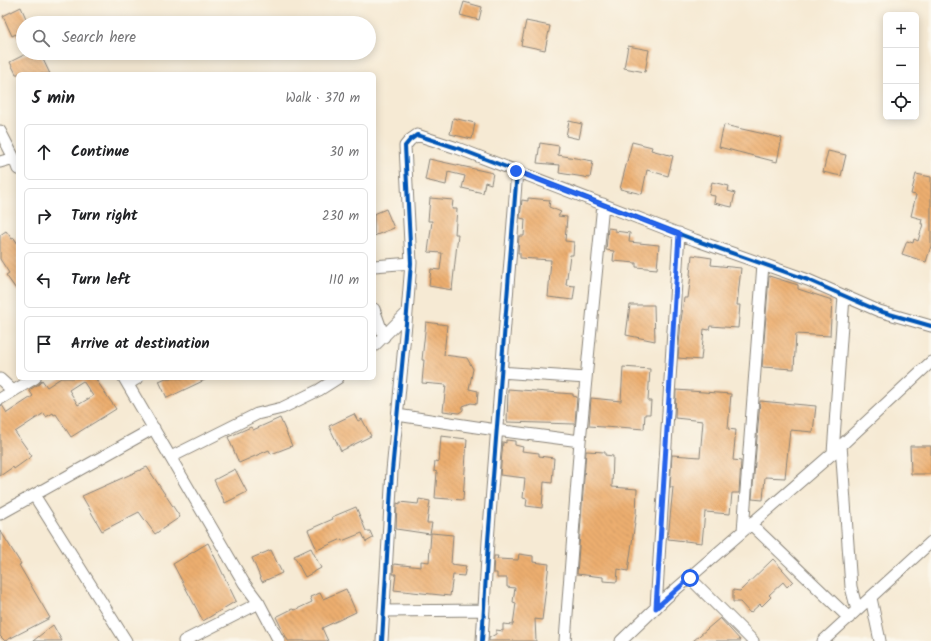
<!DOCTYPE html>
<html lang="en">
<head>
<meta charset="utf-8">
<style>
	:root { --surface:#fff; --page:#f2f2f2; --text:#202124; --muted:#757577; --line:#e0e0e0 }
	body { margin:0; font-family:Kalam,sans-serif; background:var(--page); color:var(--text) }
	.controls { position:absolute; right:12px; top:12px; display:grid; overflow:hidden; border-radius:6px; box-shadow:0 2px 10px #0003 }
	.controls button { width:36px; height:36px; display:grid; place-items:center; padding:0; border:0; border-bottom:1px solid var(--line); background:var(--surface); color:var(--text); font:20px sans-serif }
	.stop { position:absolute; width:12px; height:12px; margin:-9px; border:3px solid #2563eb; border-radius:50%; background:#fff }
	.stop.end { background:#2563eb; border-color:#fff; box-shadow:0 1px 4px #0008 }
	.list { margin:0; padding:0; list-style:none }
	h2 { display:flex; justify-content:space-between; align-items:center; height:52px; margin:0; padding:0 16px; font-size:17px }
	h2 small { font-size:13px; font-weight:400; color:var(--muted) }
	.list li { display:grid; grid-template-columns:26px 1fr auto; gap:12px; align-items:center; box-sizing:border-box; height:56px; margin:0 8px 8px; padding:0 8px; border:1px solid var(--line); border-radius:6px }
	.list b { display:block; font-size:15px; white-space:nowrap }
	.list em { font-size:13px; font-style:normal; color:var(--muted) }
	.icon { flex:none; width:22px; height:22px; fill:none; stroke:currentColor; stroke-width:2; stroke-linecap:round; stroke-linejoin:round }
	.map { position:relative; flex:none; width:931px; height:641px; overflow:hidden }
	.search { position:absolute; background:var(--surface); box-shadow:0 2px 10px #0003; left:16px; top:16px; width:360px; height:44px; display:flex; align-items:center; gap:10px; box-sizing:border-box; padding:0 14px; border-radius:22px; color:var(--muted); font-size:15px }
	.panel { position:absolute; background:var(--surface); box-shadow:0 2px 10px #0003; left:16px; top:72px; width:360px; height:308px; border-radius:6px }
	.map>svg:first-child { display:block }
	.building { fill:url(#building-back-hatch); fill-rule:evenodd }
	.lines { fill:none; stroke-linecap:round; stroke-linejoin:round }
	.minor-casing { stroke:#898378; stroke-width:13 }
	.minor { stroke:#fff; stroke-width:11 }
	.cycleway-casing { stroke:#fbf7ec; stroke-width:6 }
	.cycleway { stroke:#0057b8; stroke-width:4 }
	.route { stroke:#2563eb; stroke-width:5 }
</style>
</head>
<body>
<div class="map">
<svg width="931" height="641" viewBox="0 0 931 641">
	<defs>
		<pattern id="building-back-hatch" width="6" height="6" patternUnits="userSpaceOnUse"><rect width="6" height="6" fill="#ecae70"/><path d="M-1 5l2 2M0 0l6 6M5-1l2 2" fill="none" stroke="#ca9560"/></pattern>
	</defs>
	<rect width="100%" height="100%" fill="#fbf7ec"/>
	<filter id="ink" filterUnits="userSpaceOnUse"><feTurbulence type="fractalNoise" baseFrequency=".025" numOctaves="2"/><feDisplacementMap in="SourceGraphic" scale="8" xChannelSelector="R" yChannelSelector="G"/><feConvolveMatrix kernelMatrix="1 2 1 2 8 2 1 2 1" color-interpolation-filters="sRGB"/></filter>
	<filter id="wash" filterUnits="userSpaceOnUse"><feTurbulence type="fractalNoise" baseFrequency=".012" numOctaves="4" result="noise"/><feDisplacementMap in="SourceGraphic" scale="16" xChannelSelector="R" yChannelSelector="G"/><feGaussianBlur stdDeviation="0.9" result="paint"/><feColorMatrix in="noise" values="0 0 0 0 0 0 0 0 0 0 0 0 0 0 0 0 0 1.4 0 .05"/><feComposite in="paint" operator="in"/></filter>
	<g filter="url(#wash)">
		<rect width="100%" height="100%" fill="#f6ead4"/>
		<g id="blocks">
			<path class="building" d="M464,2l18,5 -3,13 -19,-5z
				M21,7l7,16h-5v24l-7,-13 -4,2 -9,-20z
				M526,21l24,5 -5,24 -24,-5z
				M628,46l21,4 -4,22 -21,-4z
				M28,53h12l10,21h-34l-6,-12z
				M453,118l22,5 -3,16 -22,-5z
				M569,121l13,3 -3,15 -13,-3z
				M724,125l58,13 -5,24 -58,-15z
				M632,142l20,5 -1,3 22,6 -5,20 -21,-6 -5,24 -22,-5z
				M540,143l19,3 -1,9 35,6 -3,17 -31,-5 1,-8 -23,-2z
				M828,151l18,4 -5,21 -18,-4z
				M429,159l64,14 -2,11 -6,-2 -2,11 -21,-5 3,-12 -17,-4 -2,13 -21,-5z
				M916,174l15,3v69l-5,16 -24,-8 5,-13 6,2 1,-4 4,2 5,-17h-2l1,-5 -11,-3 5,-21 -5,-1z
				M712,182l17,4 -1,5 7,2 -3,14 -18,-4 1,-7 -6,-1z
				M430,198l23,2 -1,9h5l-2,25h3l-6,56 -23,-4 2,-17 9,1 2,-17 -14,-1 4,-31h-4z
				M528,198l22,2 -1,7 12,5 -3,4 9,1 -2,24 9,1 -1,13h-3l-4,30 9,1 -2,14 -25,-3 3,-37 -31,-2v-5h-2l1,-17h5l1,-17 -5,-1 2,-18 6,1z
				M386,209l8,19 -20,8v-22z
				M608,228l7,1v2l15,2 -1,9 30,3 -2,24 -21,-2v-4l-23,-2 1,-10 -8,-1z
				M6,231l6,8 2,-1 4,6v48l-12,-17 3,-2 -9,-14v-24z
				M692,255l20,3 -1,7 30,3 -4,37h3l-2,23 -28,-2 -1,4 -5,-1 -3,31 -23,-2 3,-37 3,-23h4l3,-23h-1z
				M769,276l29,9v4l34,11 -2,36 -34,-2 -2,35 -32,-2z
				M630,305h24l1,36 -29,-6z
				M426,322l21,3 -3,30 23,3 6,11 -4,20 9,2 -1,13 -6,-1 -8,3v4l-4,3 -16,-2 3,-26 -24,-2 2,-23h-2z
				M623,367l27,2 -2,32h3l-1,13h-5l-1,15 -26,-2v1l-29,-2 2,-28 30,3z
				M61,378h34l21,31 -45,28 -15,-23 -2,1 -1,-2 -7,4 -2,-4 -29,19 17,24 -18,13 -1,-2 -13,9v-70l2,-1 5,8 26,-17 -4,-6 10,-6 3,-4 5,7zM83,381l10,15 -15,9 -9,-15z
				M166,378h43l-42,20 -8,-17z
				M508,389l65,5v2l4,1 -2,27 -68,-2z
				M676,390l55,4 -3,35 8,1 -3,30 8,1 -2,32h-7l-2,21 -25,-2 -3,31 -34,-4 5,-52h-3l2,-32 28,2 3,-36 -28,-3z
				M760,401l56,5 -3,26 -23,-2 -5,48 -20,-1 -2,23 -11,-1z
				M354,414l4,7 4,-2 9,17 -30,15 -12,-25z
				M280,418l12,28 -21,8 -2,-4 -30,13 -11,-26 23,-10 2,3z
				M441,436l26,3 -4,61 -28,-2 2,-26 -3,-1 1,-10 4,1z
				M506,440l9,1v4l8,2 -1,4 17,2v3l15,2 -2,25 -8,-1 -2,26 -16,-2 1,-7 -4,-1 2,-20 -25,-3 3,-33 3,1z
				M910,446h21v28h-20z
				M586,451l19,1v3l8,1 -1,31 25,2 -1,26 -8,56 -10,-2 -1,13 -14,-1v-4l-26,-3z
				M147,467l33,50 -25,17 -16,-22 -37,19 -20,-35z
				M235,469l12,23 -22,11 -11,-23z
				M419,499l11,2 -3,22h5l-2,11 -34,-5 1,-26 3,1v-2l18,2z
				M356,507l10,24h4l3,7 -7,4 -4,-9 -20,8v-2l-25,11 -9,-20 25,-11 -1,-2z
				M0,530l21,34 -2,1 31,53 -45,23 -5,-5z
				M431,533l22,2 -2,29 15,2 -2,10 -11,-1 -3,21 -56,-6 2,-16h-3l1,-10 27,3v-6l8,1z
				M208,543l28,58 -33,20 -30,-57z
				M311,548l10,20 -16,9 -11,-21z
				M271,550l11,23 -20,9 -10,-24z
				M519,554l14,2v6l16,2 -7,56 -7,-1 1,22h-47v-3l7,-4v-4l7,1v-7l10,1 3,-22 -3,-1 2,-14 -8,-1v-9h-10v-5h-4l1,-17h4l-1,3 21,1z
				M773,559l20,22 -6,6 -4,-5 -14,13 2,2 -9,9 -2,-2 -10,9 -10,-11h-7v-12l7,1z
				M346,589l10,23 -34,16 6,13h-40l-12,-24 16,-8 3,1 17,-8 -2,-5 10,-4 3,6z
				M720,618l21,23h-48z
				M53,625l9,16h-29z"/>
		</g>
	</g>
	<g filter="url(#ink)">
		<use href="#blocks" fill-opacity="0" stroke="#898378" stroke-width="1"/>
		<g class="lines">
			<g class="minor-casing">
				<path id="minor" d="M0,131l14,27
					M0,162l14,-4 4,11
					M374,266l37,-3
					M374,309l10,28
					M374,346l33,-33
					M501,372l85,6
					M124,378l120,205 15,20 20,38
					M0,379l13,12
					M128,384l10,-6
					M0,399l35,-21
					M397,415l99,15 84,11
					M841,445l10,142 6,23
					M833,453l11,-157
					M171,457l86,-43 25,-6 37,-18 19,-12
					M34,495l92,146
					M0,514l154,-86
					M751,524l98,94
					M743,531l20,-267
					M690,578l63,63
					M871,598l9,43
					M656,608l23,-375
					M384,611l100,-1
					M184,641l75,-38
					M382,641l10,-170 15,-158 4,-50 -6,-117 5,-6 7,-5 40,13 238,92 113,40 71,31 52,15
					M482,641l6,-100 29,-370
					M565,641l15,-200 23,-237
					M621,641l46,-44 166,-144 98,-91
					M823,641l108,-99"/>
			</g>
			<use href="#minor" class="minor"/>
			<g class="cycleway-casing">
				<path id="cycleway" d="M382,641l10,-170 15,-158 4,-50 -6,-117 5,-6 7,-5 40,13 238,92 113,40 71,31 52,15
					M482,641l6,-100 29,-370"/>
			</g>
			<use href="#cycleway" class="cycleway"/>
		</g>
	</g>
	<g class="lines" filter="url(#ink)">
		<path class="route" d="M516,171l163,63 -23,374 34,-30"/>
	</g>
</svg>
<div class="controls">
<button>+</button>
<button>−</button>
<button><svg class="icon" aria-label="locate" viewBox="0 0 24 24"><circle cx="12" cy="12" r="6"/><path d="M12 2v4M12 18v4M2 12h4M18 12h4"/></svg></button>
</div>
<div class="stop" style="left:690px;top:578px"></div>
<div class="stop end" style="left:516px;top:171px"></div>
<div class="search"><svg class="icon" aria-label="search" viewBox="0 0 24 24"><circle cx="10" cy="10" r="6"/><path d="M15 15l6 6"/></svg>Search here</div>
<section class="panel">
<h2>5 min<small>Walk · 370 m</small></h2>
<ul class="list">
<li><svg class="icon" aria-label="ahead" viewBox="0 0 24 24"><path d="M12 20V5M6 11l6-6 6 6"/></svg><div><b>Continue</b></div><em>30 m</em></li>
<li><svg class="icon" aria-label="right" viewBox="0 0 24 24"><path d="M7 20v-9h11M14 6l5 5-5 5"/></svg><div><b>Turn right</b></div><em>230 m</em></li>
<li><svg class="icon" aria-label="left" viewBox="0 0 24 24"><path d="M17 20v-9H6M10 6l-5 5 5 5"/></svg><div><b>Turn left</b></div><em>110 m</em></li>
<li><svg class="icon" aria-label="arrive" viewBox="0 0 24 24"><path d="M6 21V4h12l-3 4 3 4H6"/></svg><div><b>Arrive at destination</b></div></li>
</ul>
</section>
</div>
</body>
</html>
